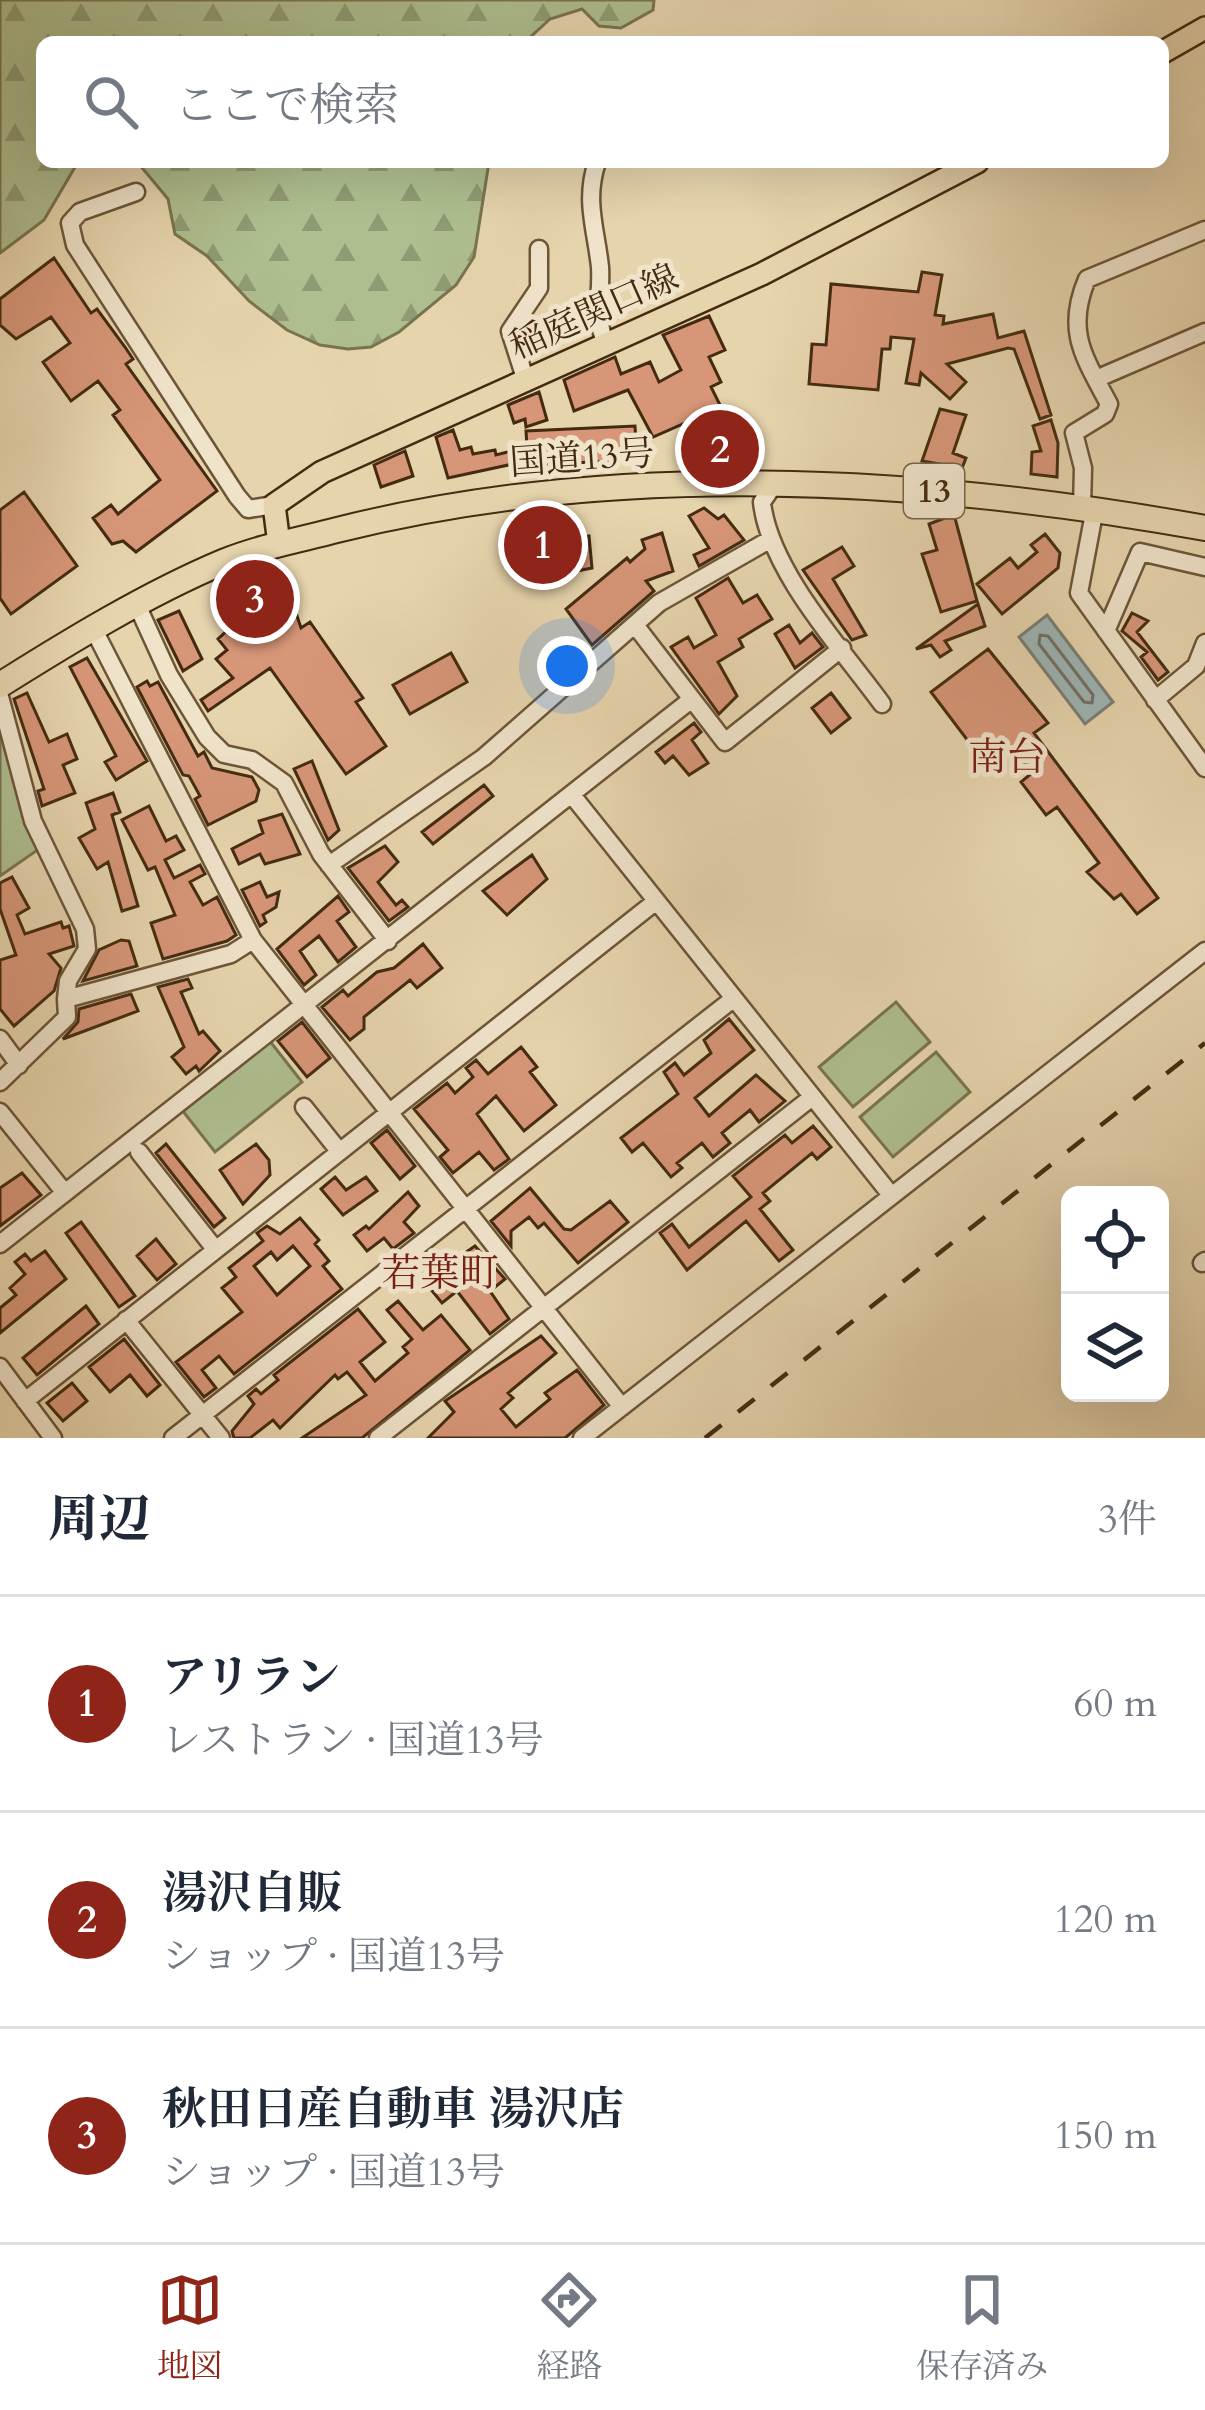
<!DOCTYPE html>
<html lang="ja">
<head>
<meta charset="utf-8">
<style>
	:root { --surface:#fff; --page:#f6f6f7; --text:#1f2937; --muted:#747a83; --line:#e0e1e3; --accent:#8f2418 }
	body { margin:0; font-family:Cardo,"Noto Serif JP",serif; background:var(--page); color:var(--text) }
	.controls { position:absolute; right:36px; bottom:36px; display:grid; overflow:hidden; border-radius:18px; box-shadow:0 12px 48px #0002 }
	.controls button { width:108px; height:108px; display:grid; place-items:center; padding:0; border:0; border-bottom:3px solid var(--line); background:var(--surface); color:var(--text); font:60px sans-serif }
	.you { position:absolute; left:567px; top:666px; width:42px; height:42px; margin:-30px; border:9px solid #fff; border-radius:50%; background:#1a73e8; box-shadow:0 0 0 18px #1a73e833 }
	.badge { display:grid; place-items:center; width:78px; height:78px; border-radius:50%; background:var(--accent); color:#fff; font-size:39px; font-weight:700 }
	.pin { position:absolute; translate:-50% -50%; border:6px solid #fff; box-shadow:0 3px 12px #0006 }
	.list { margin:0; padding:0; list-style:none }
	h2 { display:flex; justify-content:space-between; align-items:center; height:156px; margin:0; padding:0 48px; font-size:51px }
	h2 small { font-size:39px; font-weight:400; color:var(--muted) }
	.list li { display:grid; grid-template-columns:78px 1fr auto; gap:36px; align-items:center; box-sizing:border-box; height:216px; padding:0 48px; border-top:3px solid var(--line) }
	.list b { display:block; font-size:45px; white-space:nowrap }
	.list p { margin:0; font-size:39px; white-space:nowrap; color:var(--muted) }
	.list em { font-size:39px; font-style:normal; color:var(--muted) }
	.icon { flex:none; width:66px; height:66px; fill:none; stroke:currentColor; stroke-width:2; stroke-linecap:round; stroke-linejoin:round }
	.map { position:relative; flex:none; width:1205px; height:1438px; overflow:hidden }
	.search { position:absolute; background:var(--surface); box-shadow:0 12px 48px #0002; left:36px; right:36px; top:36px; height:132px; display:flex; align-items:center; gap:30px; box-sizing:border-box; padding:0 42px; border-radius:18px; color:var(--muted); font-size:45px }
	.sheet { height:804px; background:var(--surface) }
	nav { display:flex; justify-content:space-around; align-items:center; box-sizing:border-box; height:168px; border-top:3px solid var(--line); background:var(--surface); font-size:33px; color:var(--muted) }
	nav a { display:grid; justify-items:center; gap:6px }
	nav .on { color:var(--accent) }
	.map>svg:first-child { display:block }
	.green { fill:#aebe8f; stroke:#797450; stroke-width:3 }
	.forest { fill:url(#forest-firs); stroke:#797450; stroke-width:3 }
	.water { fill:#9cb5b6; stroke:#797e74; stroke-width:3 }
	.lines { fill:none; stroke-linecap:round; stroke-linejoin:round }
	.shore { stroke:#707063; stroke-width:3 }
	.building { fill:#d79678; stroke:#442b10; stroke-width:3; fill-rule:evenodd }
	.minor-casing { stroke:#6c5537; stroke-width:21 }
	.major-casing { stroke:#442b10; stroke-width:26 }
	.highway-casing { stroke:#442b10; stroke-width:28 }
	.minor { stroke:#efe3ca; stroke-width:16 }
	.major { stroke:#e6d4ad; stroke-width:21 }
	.highway { stroke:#e6d4ad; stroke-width:24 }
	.rail { stroke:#442b10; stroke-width:4.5; stroke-dasharray:21 21; stroke-linecap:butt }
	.labels { text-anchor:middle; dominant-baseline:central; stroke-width:10; stroke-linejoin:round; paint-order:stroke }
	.shield { fill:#efe3ca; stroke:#776248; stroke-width:3 }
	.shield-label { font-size:33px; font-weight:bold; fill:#442b10 }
	.street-label { font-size:36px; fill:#442b10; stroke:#efe3ca }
	.neighbourhood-label { font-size:39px; fill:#7a1f14; stroke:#efe3ca }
</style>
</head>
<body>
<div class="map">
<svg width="1205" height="1438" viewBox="0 0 1205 1438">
	<defs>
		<pattern id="forest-firs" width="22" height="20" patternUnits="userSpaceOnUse" patternTransform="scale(3)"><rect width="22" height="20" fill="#aebe8f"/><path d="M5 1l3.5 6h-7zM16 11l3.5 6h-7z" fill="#8f9b73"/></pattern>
	</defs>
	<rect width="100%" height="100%" fill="#e6d4ad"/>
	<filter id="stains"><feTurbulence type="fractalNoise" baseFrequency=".00167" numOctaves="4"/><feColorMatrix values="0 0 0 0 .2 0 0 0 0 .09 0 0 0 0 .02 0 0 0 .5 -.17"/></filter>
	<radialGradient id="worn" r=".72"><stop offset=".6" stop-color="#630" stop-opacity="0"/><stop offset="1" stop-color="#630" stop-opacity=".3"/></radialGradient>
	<path class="green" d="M0,717l39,132 -39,27z
		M896,1002l34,40 -77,65 -34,-40z
		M269,1040l33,42 -87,70 -33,-42z
		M936,1052l34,40 -77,65 -33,-40z"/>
	<path class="forest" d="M0,0h654l-1,10 -32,18 -22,-2 -17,-17 -32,10 -25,23h-483v120h36l-34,58 -44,33z
		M104,162h385l-15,95 -18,28 -57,47 -28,15 -23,2 -28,-4 -33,-15 -38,-29 -42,-45 -32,-22 -7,-35 -29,-35z"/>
	<path class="water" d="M1047,615l66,87 -28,22 -66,-87z"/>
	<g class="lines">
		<path class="shore" d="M1040,635l8,1 45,59 -1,8 -8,-1 -45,-58z"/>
	</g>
	<path class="building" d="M54,258l37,55 6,-4 28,38 8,12 -7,5 91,127 -81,61 -13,-11 -11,3 -19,-26 18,-13 7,9 42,-34 -47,-65 7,-5 -22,-29 -27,20 -28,-39 27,-19 -19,-26 -35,22 -16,-14v-26z
		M922,272l20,3 -7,40 9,1 -1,8 50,-10 5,24 26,-7 27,84 -11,4 -26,-70 -6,-1 -61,16 19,18 -16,17 -29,-26 -2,12 -13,-2 8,-44 -23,-2 -1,12h-8l-4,41 -69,-6 3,-40 14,1 5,-61 87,8z
		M709,316l16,34 -16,7 12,25 -10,5 10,20 -68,30 -25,-47 -54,21 -10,-31 51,-23 6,17 29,-12 9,20 22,-12 -18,-35z
		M539,392l8,28 -21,7 -1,-8 -11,4 -6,-18z
		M940,409l26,6 -13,38 13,5 -4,10 -40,-7z
		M1051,420l7,23 -1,34 -26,-3 1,-22 9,-1 -8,-25z
		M635,426l2,34 -109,5 -1,-4 -79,17 -12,-41 17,-7 7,20 11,-3 2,7 22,-4 1,5 31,-8 -1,-16z
		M405,451l8,25 -32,11 -7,-22z
		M24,492l53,74 -66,48 -11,-16v-88z
		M704,508l14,11 6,-4 20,25 -45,26 -5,-11 15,-7 -20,-32z
		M945,518h10l22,83 -36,11 -19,-58 15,-4 -8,-26z
		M582,528l1,9 6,-1 3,32 -65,13 -4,-27 40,-6 -2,-18z
		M662,533l11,38 -27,10 8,10 -62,54 -26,-36 61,-51 3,4 15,-13 -3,-9z
		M1045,534l15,19 -2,15 -56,46 -25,-30 33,-26 8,10 19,-16 -6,-7z
		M842,547l12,19 -21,13 33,56 -14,5 -49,-70z
		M728,578l15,25 14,-8 15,24 -33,20 4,8 -25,15 19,34 -18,18 -48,-67 17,-10 6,11 22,-13 -20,-37z
		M283,580l4,25 6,-1 8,24 9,-6 53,76 -7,4 30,44 -40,28 -76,-106 -62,43 -7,-11 32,-22 -17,-19 11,-9 -9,-11 36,-33 7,-22z
		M978,604l7,22 -40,15 6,9 -11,7 -9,-12 -15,4z
		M179,611l23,48 -19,12 -25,-51z
		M1132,613l16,8 -11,11 31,40 -10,8 -17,-23 6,-5 -25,-21z
		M789,625l11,18 12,-10 11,14 -28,21 -20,-34z
		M988,649l60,74 -14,10 124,165 -21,16 -16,-20 -7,5 -27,-27 12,-9 -42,-56 -11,8 -25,-33 11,-9 -19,-26 -26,19 -56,-74z
		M451,653l16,29 -57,32 -17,-29z
		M87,658l60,103 -31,19 -11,-18 11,-6 -46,-89z
		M147,681l3,5 8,-4 40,74 6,-4 8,16 40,9 7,13 -3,11 -48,24 -13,-26 5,-3 -11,-20 -6,-1 -46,-88z
		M27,693l22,49 18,-8 10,25 -14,6 12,28 -33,13 -4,-15 6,-2 -30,-90z
		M831,693l19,25 -19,15 -19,-25z
		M694,723l7,9 -9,8 16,23 -19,12 -16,-19 -8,7 -9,-11z
		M312,761l27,69 -11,10 -34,-71z
		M484,785l9,11 -60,48 -11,-12z
		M113,793l7,19 -8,3 26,91 -16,5 -14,-49 -11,7 -18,-31 16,-9 -9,-26z
		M149,806l17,35 10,-5 8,14 -19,10 9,18 26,-13 5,9 -15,8 13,23 14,-8 19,38 -9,6 -64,18 -12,-36 24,-8 -20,-48 -7,3 -26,-50z
		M282,814l18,40 -35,10 -5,-10 -21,10 -7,-15 31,-16 -4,-12z
		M385,846l13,16 -20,20 18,23 6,-5 6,7 -19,14 -41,-53z
		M532,855l15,24 -40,36 -24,-24z
		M12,877l17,31 -12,7 8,19 36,-12 2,6 6,-2 5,20 -25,8 12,14 -7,23 -40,35 -14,-17v-49l16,-5 -16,-46v-26z
		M260,882l7,15 12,-5 -3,15 -13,8 3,7 -6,4 -18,-36z
		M338,896l11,16 -12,9 19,26 -18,15 -19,-26 -19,15 16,24 -12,10 -27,-36z
		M121,940l8,1 8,25 -54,15 16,-31z
		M423,944l19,24 -25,20 -7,-8 -46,37v12l-14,11 -28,-33 21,-17 5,6 29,-24 17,-4z
		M188,979l4,9 -11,4 18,42 4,-3 17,20 -21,20 -3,-5 -10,8 -14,-17 12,-10 -26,-60z
		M131,994l7,17 -75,28 15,-17 1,-13z
		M729,1019l25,31 -59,48 14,18 47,-41 29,26 -26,21 -9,-12 -28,23 8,10 -17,14 -11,-14 -25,20 5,5 -11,9 -28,-34 -11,9 -11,-14 57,-44 -14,-22 11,-9 9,12 27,-22 -7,-13z
		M302,1022l28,36 -23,19 -29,-36z
		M521,1047l16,20 -7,5 26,33 -32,26 -28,-35 -19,18 32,45 -15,11 -15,-18 -26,21 -13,-16 8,-7 -34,-41 33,-26 8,10 18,-16 -7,-9 10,-8 12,14z
		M813,1126l18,21 -14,12 -5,-6 -49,40 7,8 -10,8 33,41 -14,11 -33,-40 -59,49 -27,-37 12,-9 17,23 62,-50 -18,-21 52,-41 7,8z
		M387,1130l28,36 -15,13 -29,-36z
		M166,1144l59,74 -11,9 -58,-74z
		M256,1144l13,16 1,15 -27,29 -23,-34z
		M22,1173l19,22 -41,31v-38z
		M335,1177l11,13 20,-13 11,14 -34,24 -22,-26z
		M530,1188l34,41 7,1 39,-29 18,21 -50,41 -34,-40 -6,5 -9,-11 -18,14v15l-20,-25z
		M408,1192l11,14 -15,16 10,11 -21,16 -9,-11 -17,13 -13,-16 12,-9 3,3z
		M300,1218l19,22 -4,4 14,17 -6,5 19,23 -108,85 -15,-18 -17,14 14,18 -12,9 -28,-35 66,-50 -20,-24 14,-11 -7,-9 34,-27 -6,-8 10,-7 13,8zM293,1246l17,20 -33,29 -23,-29 17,-14 6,8z
		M81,1222l54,74 -16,11 -53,-74z
		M156,1239l20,25 -19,16 -20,-24z
		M475,1246l30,33 -15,12 19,28 -19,15 -33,-43 -15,12 -18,-22z
		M45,1251l21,28 -66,54v-25l16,-13 -6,-7 15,-14 -10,-12 10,-8 6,7z
		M398,1301l25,29 18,-15 29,35 -108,88h-60l64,-43 -19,-23 -9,7 -3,-4 -55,53 -7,-8 -23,18h-16l-2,-7 22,-27 -6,-8 8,-7 5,5 17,-14 -4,-5 84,-66 27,33 -25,20 15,19 33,-28 -5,-6 9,-8 -25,-29z
		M86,1306l13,18 -62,51 -14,-17z
		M541,1336l15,17 -48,40 5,5 -12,11 15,18 34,-28 -5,-6 32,-23 27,35 -39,33h-137l26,-26 -9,-11z
		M124,1339l36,46 -13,11 -17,-21 -20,17 -21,-25z
		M72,1383l15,18 -24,20 -16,-18z"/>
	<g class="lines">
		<g class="minor-casing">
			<path id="minor" d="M597,162c-13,39 -1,67 3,105 2,29 -7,49 6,76
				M136,192l-56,20 -10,11 5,22 162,251 11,13 26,-4
				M525,378l-15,-47 29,-43v-39
				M1096,379l109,-47
				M773,486l-11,16c7,68 80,147 120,202
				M1082,507l1,-39 -9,-35 31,-19 4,-10c-25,-47 -44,-73 -22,-125l118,-49
				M1095,508l-16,85 126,175
				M138,607l31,68 38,62 17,17 28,6 32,23 37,71 67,87
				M635,625l90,117 117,-94
				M94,630l159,310 369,467
				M1106,631l34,-79 65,15
				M0,697l33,124 52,108 2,20 -19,32 -2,18
				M1155,700l41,-34 9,-23
				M572,795l319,400
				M329,865l155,-108 175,-154 112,-64
				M0,1039l19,26
				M0,1082l67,-65 -1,-18 165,-45 22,-14
				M304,1107l35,44
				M0,1112l65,81
				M139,1152l76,97
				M0,1244l692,-545
				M1202,1263l3,-2
				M126,1320l95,118
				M0,1367l53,71
				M25,1401l630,-499
				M173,1438l560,-439
				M378,1438l433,-340
				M582,1438l623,-487"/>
		</g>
		<g class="major-casing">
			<path id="major" d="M1163,52l42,-24
				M279,544l-5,-39 48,-33 440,-198 215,-112"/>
		</g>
		<g class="highway-casing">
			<path id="highway" d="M0,685c70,-44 147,-91 223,-123 37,-15 76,-22 114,-32 280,-70 586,-53 868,-2"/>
		</g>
		<use href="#minor" class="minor"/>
		<use href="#major" class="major"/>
		<use href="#highway" class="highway"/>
		<path class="rail" d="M705,1438l500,-395"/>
	</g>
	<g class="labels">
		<rect class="shield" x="904" y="464" width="60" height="54" rx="9"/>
		<g class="shield-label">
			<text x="934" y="491">13</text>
		</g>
		<g class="street-label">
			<text transform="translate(594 312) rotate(-24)">稲庭関口線</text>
			<text transform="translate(582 458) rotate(-4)">国道13号</text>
		</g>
		<g class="neighbourhood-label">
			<text x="1007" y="757">南台</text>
			<text x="440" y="1273">若葉町</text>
		</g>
	</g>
	<rect width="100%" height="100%" filter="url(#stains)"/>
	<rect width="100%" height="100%" fill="url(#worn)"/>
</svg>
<div class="controls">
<button><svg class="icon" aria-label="locate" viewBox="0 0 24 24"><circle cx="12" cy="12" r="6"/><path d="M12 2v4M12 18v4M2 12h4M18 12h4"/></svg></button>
<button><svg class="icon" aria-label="layers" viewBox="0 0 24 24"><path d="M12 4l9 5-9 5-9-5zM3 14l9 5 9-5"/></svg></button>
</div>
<div class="you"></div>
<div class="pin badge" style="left:543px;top:545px">1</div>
<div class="pin badge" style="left:720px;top:449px">2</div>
<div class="pin badge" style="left:255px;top:599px">3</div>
<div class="search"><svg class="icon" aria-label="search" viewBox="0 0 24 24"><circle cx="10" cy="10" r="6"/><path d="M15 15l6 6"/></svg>ここで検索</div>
</div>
<section class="sheet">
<h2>周辺<small>3件</small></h2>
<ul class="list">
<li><span class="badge">1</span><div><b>アリラン</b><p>レストラン · 国道13号</p></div><em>60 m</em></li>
<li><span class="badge">2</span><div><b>湯沢自販</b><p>ショップ · 国道13号</p></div><em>120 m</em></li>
<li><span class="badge">3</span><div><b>秋田日産自動車 湯沢店</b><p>ショップ · 国道13号</p></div><em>150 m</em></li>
</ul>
</section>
<nav>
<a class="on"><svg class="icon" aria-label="map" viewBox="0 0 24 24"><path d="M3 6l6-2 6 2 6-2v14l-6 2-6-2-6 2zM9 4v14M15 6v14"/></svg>地図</a>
<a><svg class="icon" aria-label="directions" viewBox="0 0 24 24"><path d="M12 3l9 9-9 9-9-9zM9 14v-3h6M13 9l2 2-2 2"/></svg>経路</a>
<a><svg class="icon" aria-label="saved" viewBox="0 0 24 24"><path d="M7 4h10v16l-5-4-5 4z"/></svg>保存済み</a>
</nav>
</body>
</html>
